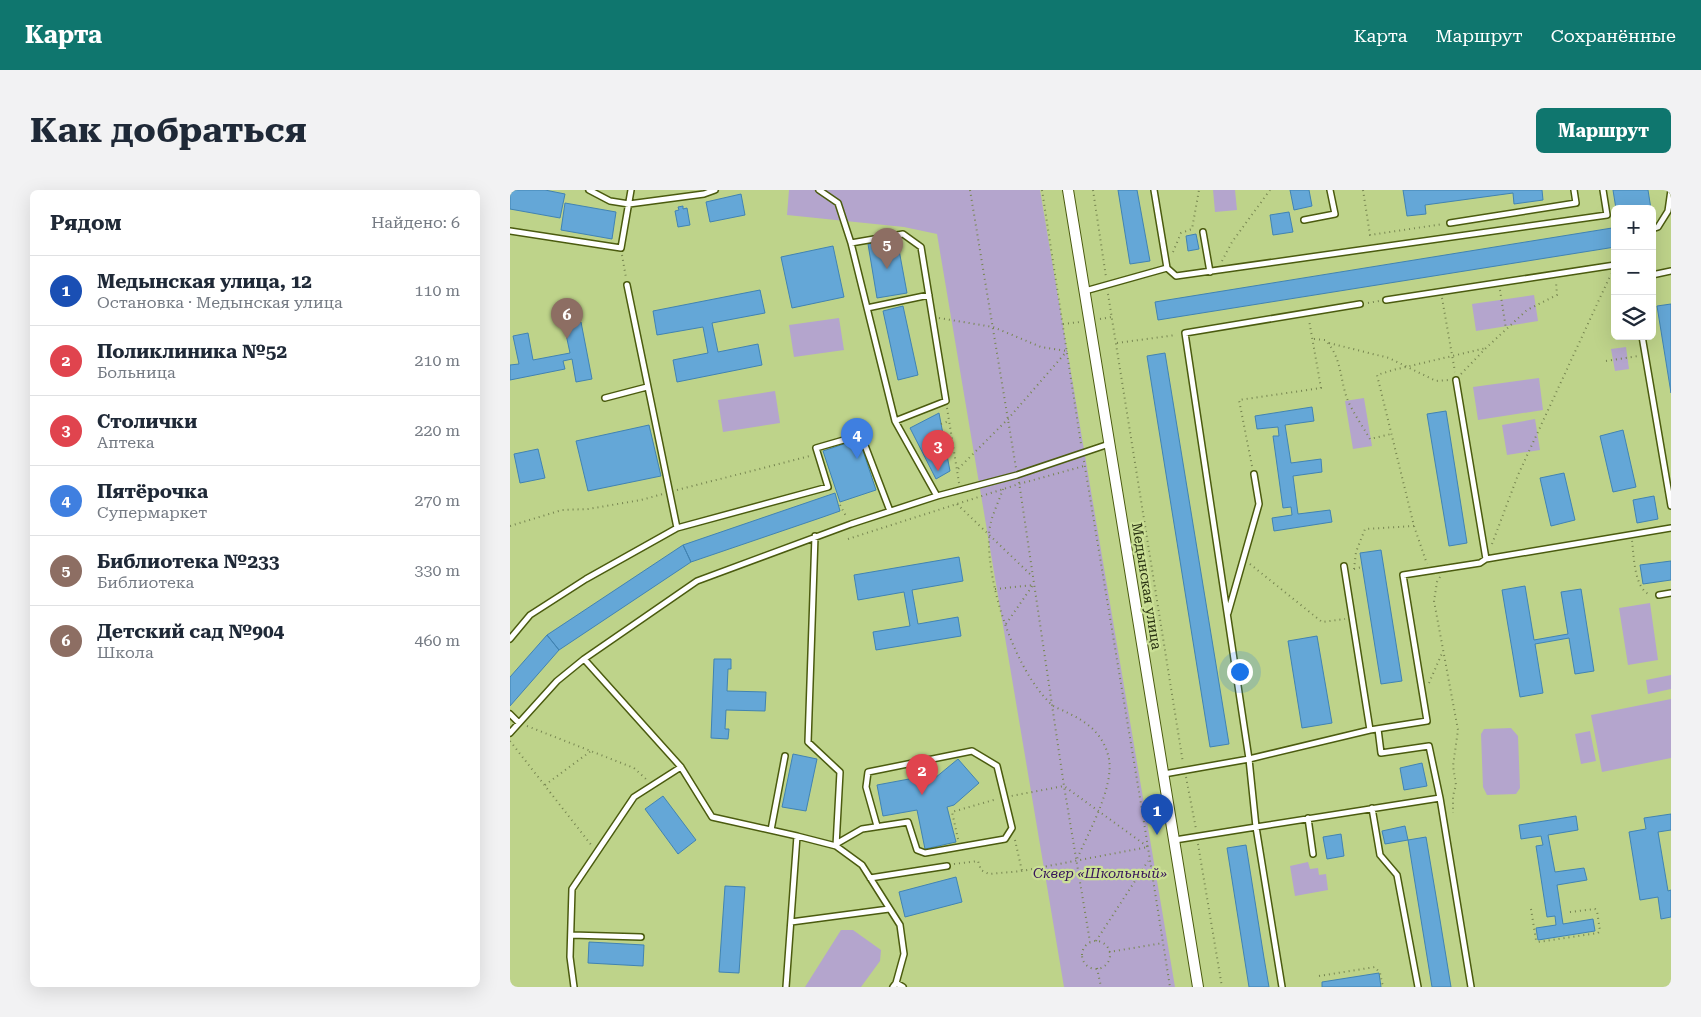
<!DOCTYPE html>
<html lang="ru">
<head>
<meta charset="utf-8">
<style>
	:root { --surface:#fff; --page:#f2f2f3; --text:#1f2937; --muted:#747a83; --line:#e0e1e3; --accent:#0f766e }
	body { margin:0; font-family:"Roboto Serif",serif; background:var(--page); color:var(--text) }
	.controls { position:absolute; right:15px; top:15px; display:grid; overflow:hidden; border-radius:8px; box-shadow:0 5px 20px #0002 }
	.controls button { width:45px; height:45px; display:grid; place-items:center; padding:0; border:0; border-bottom:1px solid var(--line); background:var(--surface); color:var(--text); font:25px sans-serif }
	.you { position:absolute; left:729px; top:481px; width:18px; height:18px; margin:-12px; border:4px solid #fff; border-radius:50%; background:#1a73e8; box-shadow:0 0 0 8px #1a73e833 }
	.badge { display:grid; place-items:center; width:32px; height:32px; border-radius:50%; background:var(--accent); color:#fff; font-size:16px; font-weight:700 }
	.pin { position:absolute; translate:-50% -41px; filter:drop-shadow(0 1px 2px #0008) }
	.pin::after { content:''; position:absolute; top:26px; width:18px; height:15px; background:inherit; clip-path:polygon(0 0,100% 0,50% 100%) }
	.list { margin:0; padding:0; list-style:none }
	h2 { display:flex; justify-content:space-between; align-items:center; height:65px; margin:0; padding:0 20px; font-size:21px }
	h2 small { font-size:16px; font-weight:400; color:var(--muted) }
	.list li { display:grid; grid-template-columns:32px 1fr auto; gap:15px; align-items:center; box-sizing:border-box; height:70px; padding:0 20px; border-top:1px solid var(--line) }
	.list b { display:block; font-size:19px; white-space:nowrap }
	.list p { margin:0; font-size:16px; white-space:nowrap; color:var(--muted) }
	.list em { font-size:16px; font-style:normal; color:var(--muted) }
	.icon { flex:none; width:28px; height:28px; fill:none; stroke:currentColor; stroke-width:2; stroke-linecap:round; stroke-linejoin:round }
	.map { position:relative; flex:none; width:1161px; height:797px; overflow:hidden; border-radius:8px }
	header { display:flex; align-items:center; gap:30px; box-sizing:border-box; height:70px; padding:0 25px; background:var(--accent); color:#fff }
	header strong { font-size:24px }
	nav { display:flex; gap:28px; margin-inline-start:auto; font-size:18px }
	.intro { display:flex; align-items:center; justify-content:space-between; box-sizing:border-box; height:120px; padding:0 30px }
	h1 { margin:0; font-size:35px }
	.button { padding:12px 22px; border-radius:8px; background:var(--accent); color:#fff; font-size:18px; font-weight:700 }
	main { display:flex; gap:30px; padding:0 30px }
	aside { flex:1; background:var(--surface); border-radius:8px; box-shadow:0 5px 20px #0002 }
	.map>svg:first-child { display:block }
	.green { fill:#b4a5cd }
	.building { fill:#64a7d7; stroke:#4183b2 }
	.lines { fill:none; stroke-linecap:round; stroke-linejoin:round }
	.lane-casing { stroke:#4b5b0f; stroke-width:8 }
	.street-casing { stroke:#4b5b0f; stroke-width:12 }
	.path { stroke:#768550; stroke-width:2; stroke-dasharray:1 4; stroke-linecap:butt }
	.lane { stroke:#fff; stroke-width:5 }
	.street { stroke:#fff; stroke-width:10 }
	.labels { text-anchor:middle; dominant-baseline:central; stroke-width:4.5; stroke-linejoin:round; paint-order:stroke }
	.street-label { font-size:14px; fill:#252d0f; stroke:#cbe096 }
	.park-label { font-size:14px; font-style:italic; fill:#36135a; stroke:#cbe096 }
</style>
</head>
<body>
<header>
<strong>Карта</strong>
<nav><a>Карта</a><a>Маршрут</a><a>Сохранённые</a></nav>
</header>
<div class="intro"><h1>Как добраться</h1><a class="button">Маршрут</a></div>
<main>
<aside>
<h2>Рядом<small>Найдено: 6</small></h2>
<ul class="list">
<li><span class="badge" style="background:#1a4fb4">1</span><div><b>Медынская улица, 12</b><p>Остановка · Медынская улица</p></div><em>110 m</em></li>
<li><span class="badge" style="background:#e0444e">2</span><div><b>Поликлиника №52</b><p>Больница</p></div><em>210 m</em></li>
<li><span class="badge" style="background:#e0444e">3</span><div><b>Столички</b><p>Аптека</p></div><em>220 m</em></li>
<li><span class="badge" style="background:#3f7fe0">4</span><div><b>Пятёрочка</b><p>Супермаркет</p></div><em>270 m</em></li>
<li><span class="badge" style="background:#8d6e63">5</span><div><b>Библиотека №233</b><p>Библиотека</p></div><em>330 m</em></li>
<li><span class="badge" style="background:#8d6e63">6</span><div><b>Детский сад №904</b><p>Школа</p></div><em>460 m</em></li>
</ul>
</aside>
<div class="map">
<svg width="1161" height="797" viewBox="0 0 1161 797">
	<rect width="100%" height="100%" fill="#bed38a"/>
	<path class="green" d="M279,0h251l135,797h-111l-127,-753 -33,-7 -117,-12z
		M703,0h22l2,20 -22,2z
		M1024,105l4,26 -62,10 -4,-27z
		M329,128l5,32 -50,7 -5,-32z
		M1116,157l3,22 -14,2 -4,-22z
		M1029,188l4,32 -65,10 -5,-33z
		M265,201l5,32 -57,9 -5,-32z
		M854,208l8,48 -19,3 -8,-48z
		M1025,229l5,31 -33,5 -5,-30z
		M1140,413l8,57 -30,5 -9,-57z
		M1161,485v14l-23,5 -2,-14z
		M1161,509v59l-69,14 -11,-57z
		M1001,538l7,8 2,52 -4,6 -29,1 -4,-8 -2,-53 3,-5z
		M1080,541l6,30 -15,3 -6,-30z
		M798,672l2,7 8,-1 1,7 7,-1 2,16 -33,6 -5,-30z
		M331,740h12l28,20 -1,11 -19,26h-56z"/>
	<path class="building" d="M0,0h35l20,4 -5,24 -50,-9z
		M608,0h19l13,71 -20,3z
		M780,0h19l3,16 -18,4z
		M893,0h139l1,10 -29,4 -1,-11 -88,12 1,9 -19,2z
		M1103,0h35l3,19h-35z
		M231,4l4,21 -35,7 -4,-20z
		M55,13l51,9 -4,27 -51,-9z
		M173,16v3l4,-1 3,17 -12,2 -3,-16 4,-1 -1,-3z
		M779,22l4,20 -20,3 -3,-20z
		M1102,38l3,19 -457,73 -3,-18z
		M686,44l3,15 -11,2 -2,-15z
		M387,49l10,54 -30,5 -9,-54z
		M323,56l11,51 -52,11 -11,-51z
		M250,100l5,23 -53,10 6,29 40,-8 4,21 -85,17 -4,-22 35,-7 -5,-26 -46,8 -4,-24z
		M1161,114v89l-14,-87z
		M393,116l15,69 -20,5 -15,-69z
		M71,132l11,57 -16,3 -4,-23 -9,2 2,8 -55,11v-15l9,-1 -6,-28 15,-3 5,27 37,-7 -6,-28z
		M655,163l64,391 -19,3 -63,-391z
		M802,217l2,14 -29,4 6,38 30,-4 1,13 -29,4 5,38 32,-4 2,12 -58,9 -2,-13 20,-3 -1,-8 -8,1 -10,-72h6l-1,-9 -21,2 -2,-13z
		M936,221l21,132 -18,3 -22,-132z
		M429,223l11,58 -14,8 -26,-51z
		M139,235l12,51 -73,15 -12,-50z
		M1113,240l13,57 -23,5 -13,-56z
		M349,249l17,51 -36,12 -17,-51z
		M28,259l7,29 -25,5 -6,-29z
		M1054,283l11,47 -24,6 -11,-48z
		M325,303l5,18 -17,6 -132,45 -8,-17z
		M1144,306l4,23 -21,4 -4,-23z
		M173,355l8,17 -132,88 -12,-15z
		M871,360l21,131 -21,3 -21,-131z
		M449,367l4,24 -51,9 6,34 40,-7 3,19 -85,14 -3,-18 37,-6 -6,-34 -46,8 -4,-25z
		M1161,371v19l-28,4 -3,-19z
		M1015,396l9,54 34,-6 -7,-42 20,-3 13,82 -19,3 -6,-36 -34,6 8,49 -23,4 -18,-107z
		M37,445l12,15 -49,56v-29z
		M807,446l15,87 -30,5 -14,-87z
		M204,469h17v10h-3l-1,22 39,1 -1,19 -39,-1 -1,19h4l-1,10 -17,-1z
		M283,564l24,5 -11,52 -24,-4z
		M448,569l21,24 -25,22 -7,2 9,35 -31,7 -8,-39 -34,6 -6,-31 32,-6 5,-4 7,-2h10l4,5z
		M912,573l5,23 -23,4 -4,-22z
		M153,606l33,44 -18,14 -33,-45z
		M1161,624v16l-13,2 10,59 3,-1v27l-10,2 -3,-22 -18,3 -11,-68 17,-3 -2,-11z
		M1066,626l2,14 -30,5 7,37 29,-4 3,12 -30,5 6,39 30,-5 2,12 -57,9 -2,-12 20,-3 -1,-9 -8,1 -11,-71 7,-1 -2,-9 -20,3 -2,-14z
		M895,636l3,14 -23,4 -3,-13z
		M831,644l3,22 -17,3 -4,-22z
		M916,647l14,83 11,67h-19l-24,-147z
		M736,655l18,113 5,29h-20l-22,-139z
		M446,687l6,25 -57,15 -6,-25z
		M215,696l20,1 -6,86 -20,-1z
		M79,752l55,3 -1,21 -55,-3z
		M869,783l2,14h-59v-5z"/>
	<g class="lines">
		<g class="lane-casing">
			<path id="lane" d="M79,0l21,11 19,3 75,-10 11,-4
				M309,0l19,13 13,40 44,178 42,75
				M794,30l31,-6 -5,-24
				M940,33l126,-20 -2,-13
				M1142,39l6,-2 10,-16 3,-21
				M0,41l111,17 10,-58
				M693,42l7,40
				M341,53l52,-9 18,13 25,154 -51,20
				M657,78l9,8 431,-61 -4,-25
				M1142,85l19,-4
				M117,95l50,243
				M575,101l82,-23 -13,-78
				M876,110l229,-35
				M850,114l-175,29 64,426 7,68 184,-29 31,189
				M357,118l62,-13
				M1132,146l29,170
				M946,190l30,179
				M95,208l42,-11
				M834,376l26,164
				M1149,405l12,-2
				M718,423l31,-109 -5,-30
				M0,449l20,-24 56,-36 91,-51 151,-41 -12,-39 45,-13 29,76
				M74,469l97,108
				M0,524l9,9
				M868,539l3,24 48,-7 11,52
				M0,543l47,-52 27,-22 113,-78 154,-57 86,-28 80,-21 92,-31
				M654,584l85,-15 121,-29 57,-9 -24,-146 77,-12 6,-4 185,-31
				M862,618l8,47 17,20 21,112
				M798,628l5,36
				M261,640l14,-74
				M665,650l81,-13 26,160
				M326,654l26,-15 46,-7 9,28 8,3 80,-14 7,-11 -15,-62 -25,-15 -104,21 -2,15 11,39
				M326,656l26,19 38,60 4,29 -8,29 -3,4
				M360,688l77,-12
				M281,732l98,-13
				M61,745l70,2
				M386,793l7,4
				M64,797l-4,-30 2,-68 62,-92 47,-30 31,50 85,19
				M276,797l11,-151 39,10 4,-74 -32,-30 7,-206"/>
		</g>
		<g class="street-casing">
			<path id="street" d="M558,0l130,797"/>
		</g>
		<path class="path" d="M460,0l46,278
			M532,0l39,254
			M583,0l13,87
			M853,0l7,45 73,-11
			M663,62l8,-19 11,-4 7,-39
			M112,65l4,23
			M712,71l10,-19 38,-52
			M990,100l6,39
			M598,104l75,469
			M932,108l13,74
			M858,113l11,-2
			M429,128l54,9 48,20 26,4
			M590,129l12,-2
			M553,134l17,-2
			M804,149l11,1c17,16 15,42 23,61 6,13 15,26 22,38l21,-5
			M607,153l59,-8
			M819,153l60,15 47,23 13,-1
			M1096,171l32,-5
			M951,184l25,-26 41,-38 30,-15 -1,-13
			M437,218l10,62
			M431,234l8,-3
			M574,271l59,355 27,171
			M742,276l-13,-66 82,-12 -12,-68
			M509,292l45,304 26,156
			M449,293l-2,-13 51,-51 59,-68
			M493,299c-5,15 -14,31 -14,47 -2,50 26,134 62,168 4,4 12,6 17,9 21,10 36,22 41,46 5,29 -21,74 -32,100
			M167,300l133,-34
			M447,314l74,71
			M330,315l7,13
			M0,336l52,-16 26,-1 53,-9 22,-6
			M904,336l13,38
			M338,349l171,-55 65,-18
			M1122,351c2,15 2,49 19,54
			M982,354l26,-69 93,-201
			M740,374l72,58 23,-3
			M844,379l2,-17 9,-23 49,-3 -37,-151 16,-5 93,-22
			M844,379l8,-2
			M930,387l-3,5 -3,19 24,129 -5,36 3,19 -3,11v17
			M485,399l39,-4
			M496,434l27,-39
			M919,493l14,-32
			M17,536l107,42 13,12
			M0,551l82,105
			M676,587l10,52
			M35,595l46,-34
			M448,649l-6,-27 45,-13
			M505,650l7,31
			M688,654l24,143
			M444,674l24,-3 3,9 8,4 33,-3 126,-24 -84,-61 -53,10
			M1021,719l5,31 2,2 60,-9 2,-2 -3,-20 -2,-2 -25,3
			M586,751l52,-80
			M572 765a14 14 0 1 1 28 0a14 14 0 1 1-28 0Z
			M599,762l54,-9
			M587,778l4,19
			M809,786l56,-9 5,6 3,14"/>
		<use href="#lane" class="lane"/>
		<use href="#street" class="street"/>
	</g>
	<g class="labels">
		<g class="street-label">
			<text transform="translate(637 396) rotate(81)">Медынская улица</text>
		</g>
		<g class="park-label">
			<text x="590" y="683">Сквер «Школьный»</text>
		</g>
	</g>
</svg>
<div class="controls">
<button>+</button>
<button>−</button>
<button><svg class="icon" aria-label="layers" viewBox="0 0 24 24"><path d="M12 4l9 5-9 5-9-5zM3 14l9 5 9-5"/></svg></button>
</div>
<div class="you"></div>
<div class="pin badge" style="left:647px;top:645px;background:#1a4fb4">1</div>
<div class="pin badge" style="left:412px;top:605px;background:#e0444e">2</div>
<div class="pin badge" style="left:428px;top:281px;background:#e0444e">3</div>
<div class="pin badge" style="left:347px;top:269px;background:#3f7fe0">4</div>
<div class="pin badge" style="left:377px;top:79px;background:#8d6e63">5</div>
<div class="pin badge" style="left:57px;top:149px;background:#8d6e63">6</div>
</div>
</main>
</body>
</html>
